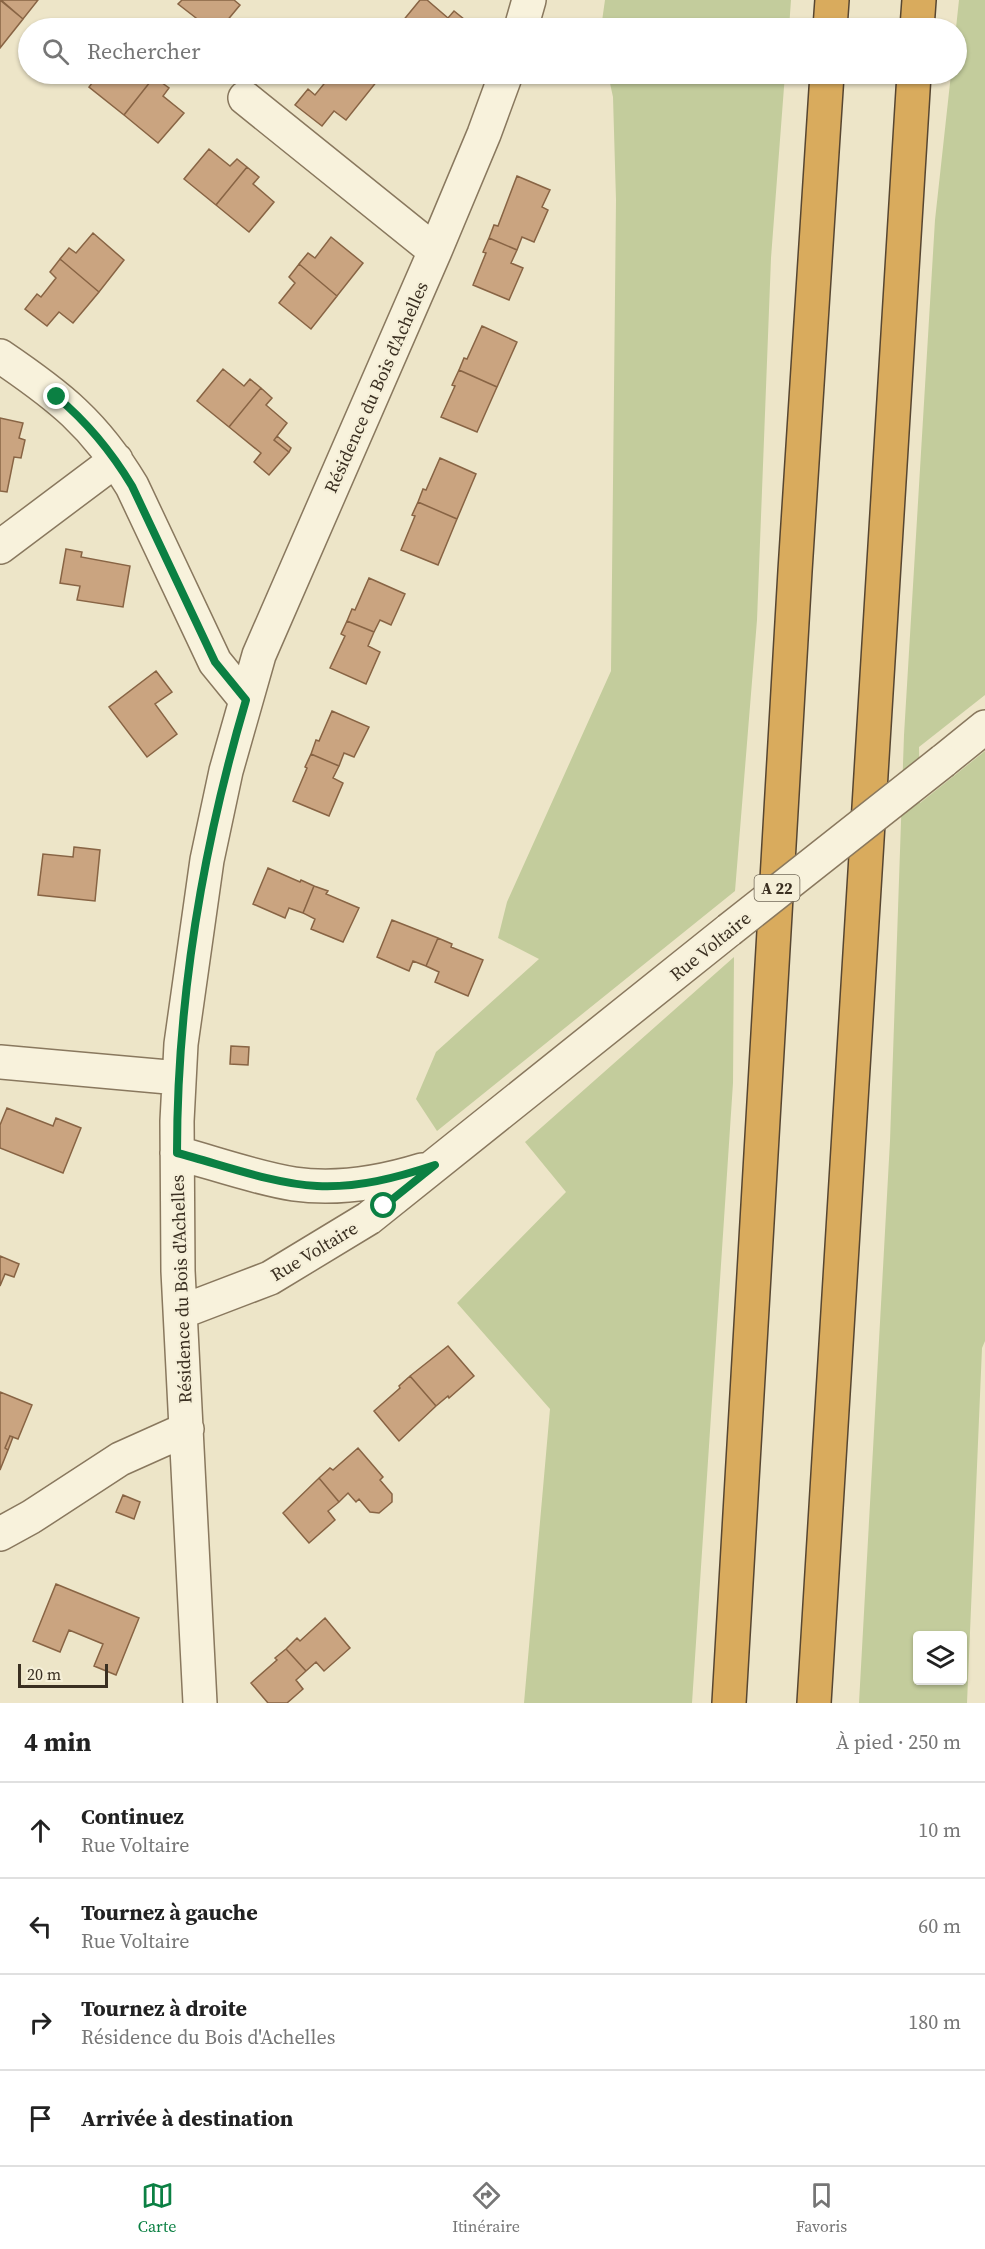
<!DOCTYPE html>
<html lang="fr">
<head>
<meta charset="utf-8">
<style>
	:root { --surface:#fff; --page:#f6f6f6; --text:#222; --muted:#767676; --line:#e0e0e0; --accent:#0b8043 }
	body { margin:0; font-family:"Source Serif 4",serif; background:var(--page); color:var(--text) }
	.controls { position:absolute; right:18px; bottom:18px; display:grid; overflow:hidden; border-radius:6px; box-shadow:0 2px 4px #0004 }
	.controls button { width:54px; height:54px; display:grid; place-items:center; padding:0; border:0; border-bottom:2px solid var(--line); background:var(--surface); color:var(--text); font:30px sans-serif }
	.scale { position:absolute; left:18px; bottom:15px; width:90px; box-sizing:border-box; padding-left:6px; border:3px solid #3a2f21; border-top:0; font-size:16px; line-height:21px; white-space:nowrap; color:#3a2f21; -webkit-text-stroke:4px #f5efd8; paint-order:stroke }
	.stop { position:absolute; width:18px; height:18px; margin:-14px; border:4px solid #0b8043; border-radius:50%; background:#fff }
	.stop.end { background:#0b8043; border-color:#fff; box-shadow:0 2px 6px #0008 }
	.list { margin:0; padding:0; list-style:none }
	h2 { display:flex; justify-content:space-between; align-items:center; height:78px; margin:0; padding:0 24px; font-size:26px }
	h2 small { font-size:20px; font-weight:400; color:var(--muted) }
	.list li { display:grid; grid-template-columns:39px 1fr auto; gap:18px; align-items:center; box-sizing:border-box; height:96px; padding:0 24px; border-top:2px solid var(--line) }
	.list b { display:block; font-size:22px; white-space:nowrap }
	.list p { margin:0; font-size:20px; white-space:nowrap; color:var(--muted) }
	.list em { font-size:20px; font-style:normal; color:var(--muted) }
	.icon { flex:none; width:33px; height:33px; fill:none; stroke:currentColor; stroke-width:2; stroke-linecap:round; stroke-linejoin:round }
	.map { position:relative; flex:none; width:985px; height:1703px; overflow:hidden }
	.search { position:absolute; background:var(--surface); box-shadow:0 2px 4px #0004; left:18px; right:18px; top:18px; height:66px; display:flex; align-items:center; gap:15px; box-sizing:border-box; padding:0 21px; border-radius:33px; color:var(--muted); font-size:22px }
	.sheet { height:462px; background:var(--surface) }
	nav { display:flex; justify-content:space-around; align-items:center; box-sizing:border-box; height:84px; border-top:2px solid var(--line); background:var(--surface); font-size:16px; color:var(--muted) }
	nav a { display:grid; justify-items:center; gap:3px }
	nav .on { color:var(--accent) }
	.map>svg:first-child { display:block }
	.green { fill:#c3cc9c; fill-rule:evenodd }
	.building { fill:#caa480; stroke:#886444; stroke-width:1.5 }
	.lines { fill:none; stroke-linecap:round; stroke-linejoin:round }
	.minor-casing { stroke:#89785e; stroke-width:36 }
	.highway-casing { stroke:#574631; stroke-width:36 }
	.minor { stroke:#f8f2dc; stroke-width:33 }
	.highway { stroke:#d9ab5d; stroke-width:33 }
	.minor-bridge-casing { stroke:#89785e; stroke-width:36; stroke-linecap:butt }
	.minor-bridge { stroke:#f8f2dc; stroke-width:33 }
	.route { stroke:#0b8043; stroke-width:8 }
	.labels { text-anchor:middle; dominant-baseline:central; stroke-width:4.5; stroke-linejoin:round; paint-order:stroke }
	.shield { fill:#f5efd8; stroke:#726958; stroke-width:1.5 }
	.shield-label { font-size:16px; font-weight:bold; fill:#3a2f21 }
	.street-label { font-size:18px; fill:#3a2f21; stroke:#f5efd8 }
</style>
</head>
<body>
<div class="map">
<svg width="985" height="1703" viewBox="0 0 985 1703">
	<rect width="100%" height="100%" fill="#ede5c8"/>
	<path class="green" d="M605,0h186l-2,28h-188z
		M959,0h26v695l-66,52 1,56 65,-52v590l-3,7 -15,355h-108l31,-562 14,-406 31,-515 16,-146h5v-46zM918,1636h44v44h-44z
		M608,74h177l-14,184 -14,362 -22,271 -298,240 -21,-32 20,-47 103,-93 -41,-21 9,-36 104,-231 5,-471 -3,-103z
		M734,957l-1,126 -41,620h-168l26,-294 -93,-106 109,-111 -41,-50z"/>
	<path class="building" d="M0,0l23,19 -23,29z
		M1,0h37l-15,19z
		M182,0h52l6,5 -19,23h-12l-31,-24z
		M420,0h7l21,18 6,-7 21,17h-78z
		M99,74h51l4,3 -30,38 -35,-28z
		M332,74h38l8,6 -32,40 -12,-9 -12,15 -27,-21 13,-16 7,6z
		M154,77l15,11 -6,8 21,17 -26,30 -34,-28z
		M209,149l21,17 7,-7 10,8 -31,38 -32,-26z
		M247,167l12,10 -6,7 21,18 -25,30 -33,-27z
		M517,176l33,14 -8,17 6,3 -14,32 -12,-5 -5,13 -28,-12 5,-13 4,1z
		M93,233l31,27 -25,32 -39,-33 9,-11 7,5z
		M331,237l32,26 -26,33 -38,-32 9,-11 7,5z
		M489,238l28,12 -6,13 12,5 -14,32 -36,-15 13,-32 -3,-1z
		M60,259l39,33 -26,31 -14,-11 -12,14 -22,-17 12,-15 4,3 15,-19 -6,-6z
		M299,264l38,32 -26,33 -32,-26 16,-20 -6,-6z
		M482,326l35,16 -20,45 -38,-17 5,-12 3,1z
		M223,369l21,17 6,-7 11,9 -32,39 -32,-26z
		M459,370l38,17 -20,45 -36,-15 14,-31 -3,-1z
		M261,388l11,10 -6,7 21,18 -13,17 15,12 -20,23 -15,-13 7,-9 -32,-26z
		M0,418l23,5 -4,15 6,2 -4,18 -7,-1 -7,35 -7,-1z
		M277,436l14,12 -2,4 -15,-12z
		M440,458l36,16 -19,45 -39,-17 5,-13 3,1z
		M418,502l39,17 -19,46 -37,-15 14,-34 -3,-1z
		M66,549l16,3 -1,5 49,9 -7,41 -46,-7 3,-14 -20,-3z
		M369,578l36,16 -14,31 -11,-5 -6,12 -27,-11 5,-12 3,1z
		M347,621l27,11 -6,14 12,6 -14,32 -36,-16 15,-32 -4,-2z
		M156,671l16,21 -17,12 22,30 -30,23 -38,-50z
		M332,711l37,16 -15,30 -10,-4 -5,13 -28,-12 5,-14 3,1z
		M311,754l28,12 -6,12 10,5 -14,33 -36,-15 14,-33 -2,-1z
		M74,847l26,3 -5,51 -57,-6 5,-41 30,3z
		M268,868l32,14 1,-2 13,6 -11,27 -14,-5 -4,10 -32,-14z
		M314,886l14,5 -2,3 33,14 -16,34 -32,-13 4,-10 -12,-6z
		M392,920l46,18 -12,28 -13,-5 -4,10 -32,-14z
		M438,938l14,6 -1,3 32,13 -15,36 -33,-14 4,-10 -13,-6z
		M231,1046l18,1 -1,18 -18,-1z
		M7,1108l46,18 3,-8 25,10 -18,45 -63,-25v-23z
		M0,1256l19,8 -5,13 -9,-3 -5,12z
		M448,1346l26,30 -25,22 -1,-2 -12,10 -26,-30z
		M410,1376l26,30 -37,35 -25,-30 26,-23 -1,-2z
		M0,1392l32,13 -14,34 -8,-3 -5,12 3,2 -8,20z
		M10,1436l3,1 -5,13 -3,-2z
		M358,1448l25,29 -3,3 12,14v8l-13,11 -9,-1 -11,-13 -3,3 -8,-9 -9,9 -20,-24 11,-10 3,2z
		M319,1478l20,24 -11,9 7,9 -26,23 -26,-30z
		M123,1495l17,7 -6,17 -18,-7z
		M56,1584l83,34 -23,57 -22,-9 9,-22 -34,-14 -9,22 -27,-11z
		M325,1618l25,30 -26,23 -8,-9 -10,9 -20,-22 11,-11 3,3z
		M286,1649l20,22 -10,9 7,9 -16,14h-19l-17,-20 26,-23 -2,-2z"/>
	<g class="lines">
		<g class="minor-casing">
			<path id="minor" d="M521,28l8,-28
				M245,98l190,153
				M0,356c59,40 95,68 132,130l83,176 31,38
				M0,547l116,-87
				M943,761l42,-34
				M0,1062l179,16
				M177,1153c37,10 79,25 117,31 43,6 86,-1 128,-14
				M181,1312l89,-34 99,-60 360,-288
				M0,1534l31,-17 89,-58 67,-30
				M200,1703l-22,-432 -1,-150 4,-77 26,-184 19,-89 33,-116 176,-404 49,-117 22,-60"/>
		</g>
		<g class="highway-casing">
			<path id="highway" d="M830,28l2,-28
				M917,28l2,-28
				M729,1703l66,-1132 32,-497
				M814,1703l100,-1629"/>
		</g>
		<use href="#minor" class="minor"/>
		<use href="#highway" class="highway"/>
		<g class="minor-bridge-casing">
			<path id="minor-bridge" d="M729,930l214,-169"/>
		</g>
		<use href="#minor-bridge" class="minor-bridge"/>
	</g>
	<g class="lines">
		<path class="route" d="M57,397c31,26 54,54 75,89l83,176 31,38c-43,146 -69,300 -69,453 43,11 96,31 140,33 41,2 79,-8 118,-21l-51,41"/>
	</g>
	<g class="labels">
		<rect class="shield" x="754.5" y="875" width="45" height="26" rx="4.5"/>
		<g class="shield-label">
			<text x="777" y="888">A 22</text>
		</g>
		<g class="street-label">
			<text transform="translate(376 387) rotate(-66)">Résidence du Bois d'Achelles</text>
			<text transform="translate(710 946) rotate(-39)">Rue Voltaire</text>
			<text transform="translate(314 1251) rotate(-31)">Rue Voltaire</text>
			<text transform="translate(181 1289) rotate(-92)">Résidence du Bois d'Achelles</text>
		</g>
	</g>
</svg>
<div class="controls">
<button><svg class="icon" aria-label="layers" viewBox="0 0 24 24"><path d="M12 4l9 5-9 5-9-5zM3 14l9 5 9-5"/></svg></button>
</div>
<div class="scale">20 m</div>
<div class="stop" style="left:384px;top:1206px"></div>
<div class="stop end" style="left:57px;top:397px"></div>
<div class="search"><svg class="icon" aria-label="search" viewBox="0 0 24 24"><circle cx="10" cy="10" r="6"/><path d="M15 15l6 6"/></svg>Rechercher</div>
</div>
<section class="sheet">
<h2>4 min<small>À pied · 250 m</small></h2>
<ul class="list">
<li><svg class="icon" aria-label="ahead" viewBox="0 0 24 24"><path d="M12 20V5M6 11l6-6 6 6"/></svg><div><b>Continuez</b><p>Rue Voltaire</p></div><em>10 m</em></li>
<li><svg class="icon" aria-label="left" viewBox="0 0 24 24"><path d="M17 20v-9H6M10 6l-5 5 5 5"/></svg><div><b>Tournez à gauche</b><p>Rue Voltaire</p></div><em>60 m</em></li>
<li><svg class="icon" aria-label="right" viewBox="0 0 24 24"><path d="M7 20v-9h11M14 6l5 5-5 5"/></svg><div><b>Tournez à droite</b><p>Résidence du Bois d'Achelles</p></div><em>180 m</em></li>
<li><svg class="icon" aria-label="arrive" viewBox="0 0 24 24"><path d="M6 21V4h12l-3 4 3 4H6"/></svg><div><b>Arrivée à destination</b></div></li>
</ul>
</section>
<nav>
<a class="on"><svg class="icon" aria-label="map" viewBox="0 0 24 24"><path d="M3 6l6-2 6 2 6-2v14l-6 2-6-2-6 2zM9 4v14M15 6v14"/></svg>Carte</a>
<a><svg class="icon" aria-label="directions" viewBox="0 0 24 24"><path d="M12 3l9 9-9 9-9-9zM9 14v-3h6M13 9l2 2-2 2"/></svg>Itinéraire</a>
<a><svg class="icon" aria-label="saved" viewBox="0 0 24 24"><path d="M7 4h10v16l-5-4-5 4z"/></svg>Favoris</a>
</nav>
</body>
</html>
